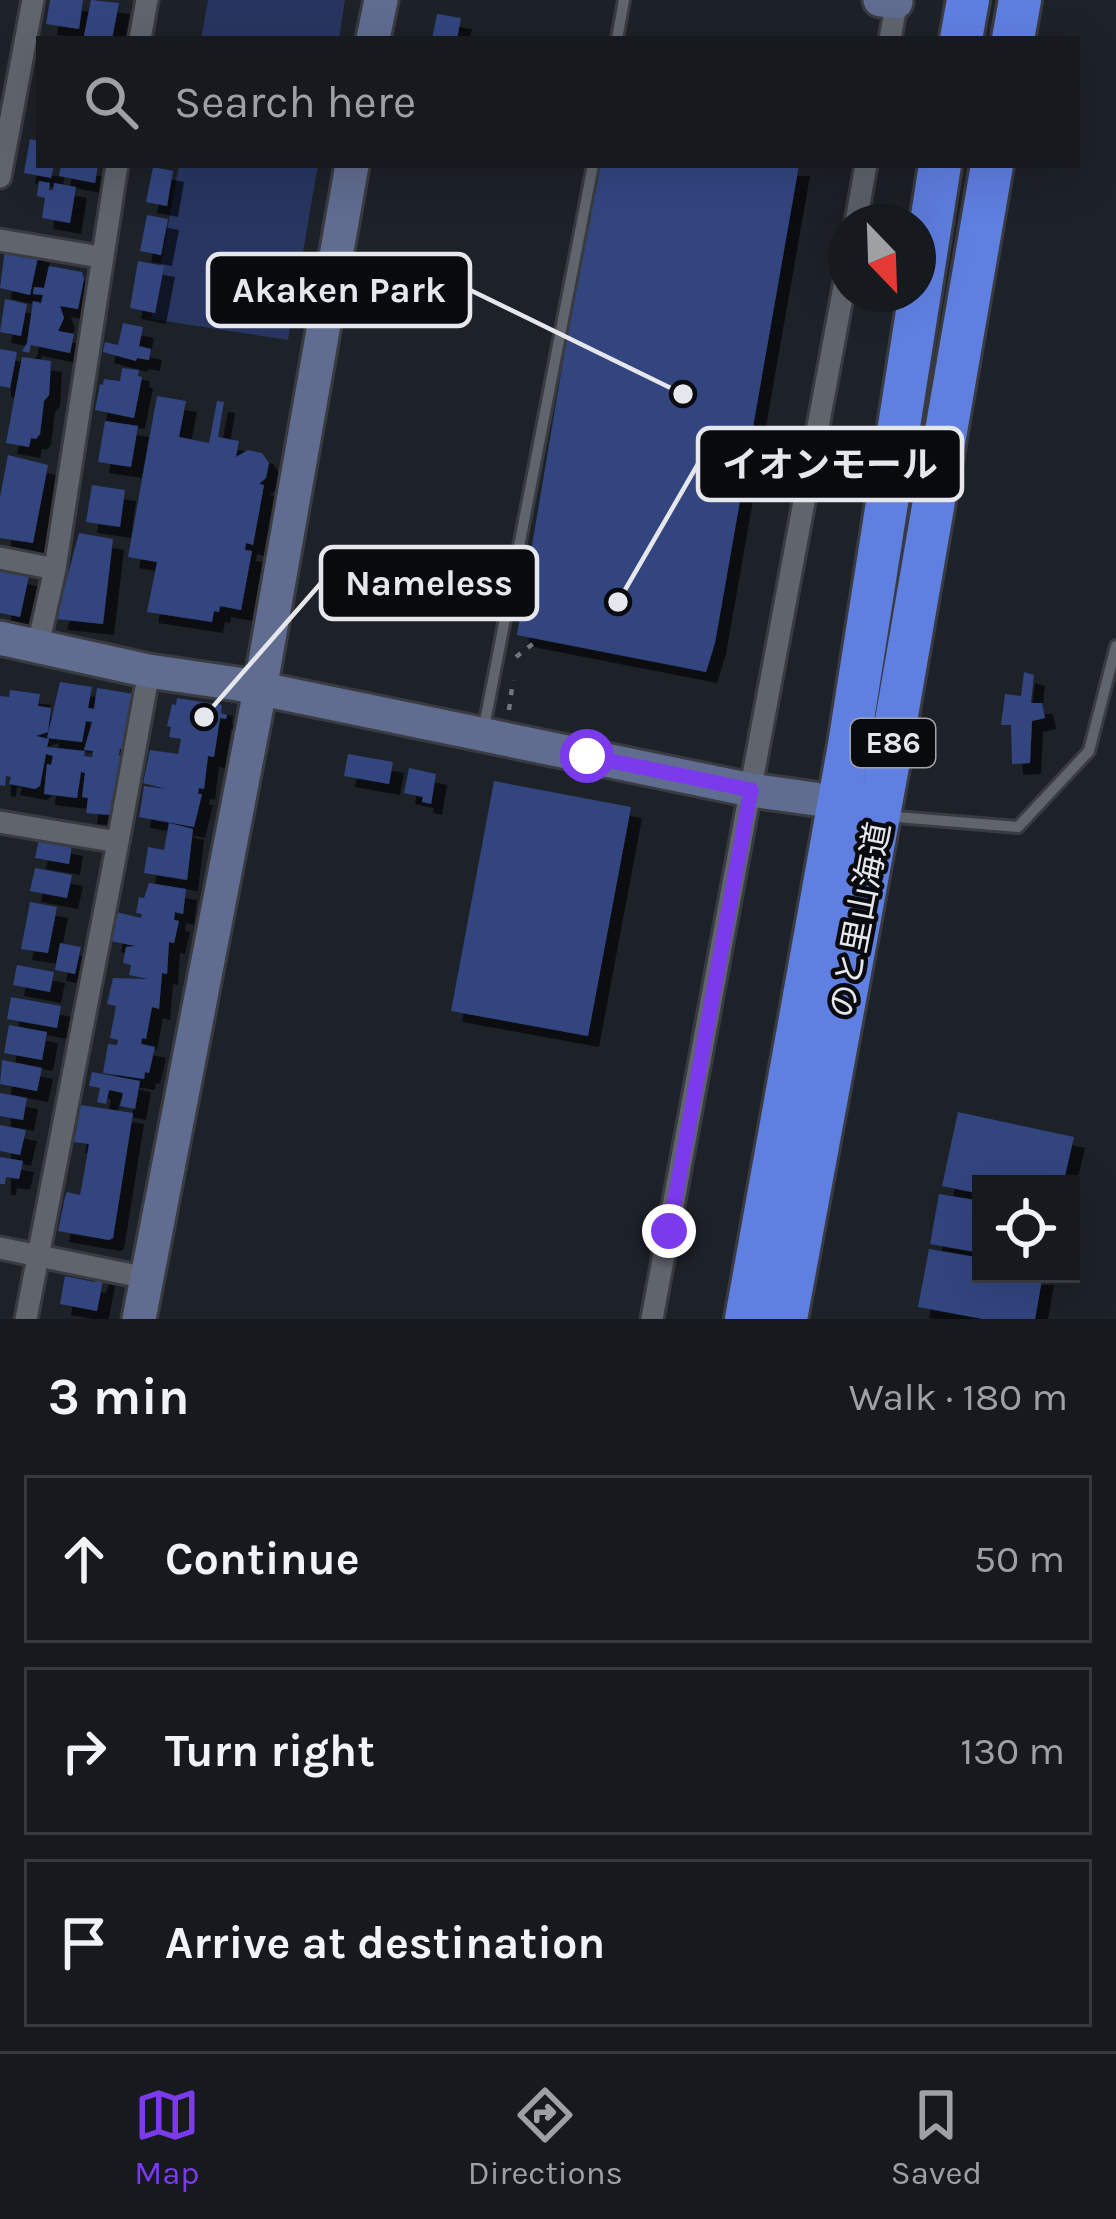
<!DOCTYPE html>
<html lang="en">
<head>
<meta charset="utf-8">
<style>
	:root { --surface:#16191e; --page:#23262b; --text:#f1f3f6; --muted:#9ea0a4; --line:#35383c; --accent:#7c3aed }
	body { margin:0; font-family:Karla,"Noto Sans JP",sans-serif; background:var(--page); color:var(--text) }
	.controls { position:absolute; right:36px; bottom:36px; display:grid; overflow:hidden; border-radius:0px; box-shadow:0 12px 48px #0002 }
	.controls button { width:108px; height:108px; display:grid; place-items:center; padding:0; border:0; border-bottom:3px solid var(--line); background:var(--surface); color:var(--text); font:60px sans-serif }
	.compass { position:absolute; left:828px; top:204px; width:108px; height:108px; border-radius:50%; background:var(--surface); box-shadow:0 12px 48px #0002; rotate:157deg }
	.stop { position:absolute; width:36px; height:36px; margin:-27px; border:9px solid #7c3aed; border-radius:50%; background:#fff }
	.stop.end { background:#7c3aed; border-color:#fff; box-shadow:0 3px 12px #0008 }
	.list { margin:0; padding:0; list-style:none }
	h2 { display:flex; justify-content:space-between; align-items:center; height:156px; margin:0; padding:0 48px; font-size:51px }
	h2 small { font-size:39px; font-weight:400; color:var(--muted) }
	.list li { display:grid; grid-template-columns:78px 1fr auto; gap:36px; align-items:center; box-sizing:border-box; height:168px; margin:0 24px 24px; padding:0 24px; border:3px solid var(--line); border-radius:0px }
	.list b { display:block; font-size:45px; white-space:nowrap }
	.list em { font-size:39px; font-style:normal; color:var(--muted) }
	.icon { flex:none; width:66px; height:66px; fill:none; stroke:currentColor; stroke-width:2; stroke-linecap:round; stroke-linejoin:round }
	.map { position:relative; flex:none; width:1116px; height:1319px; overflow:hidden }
	.search { position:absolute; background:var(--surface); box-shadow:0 12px 48px #0002; left:36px; right:36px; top:36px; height:132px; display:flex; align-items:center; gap:30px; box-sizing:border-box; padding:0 42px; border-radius:0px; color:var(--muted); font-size:45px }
	.sheet { height:732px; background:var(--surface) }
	nav { display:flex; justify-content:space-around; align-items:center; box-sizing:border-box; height:168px; border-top:3px solid var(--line); background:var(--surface); font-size:33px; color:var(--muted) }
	nav a { display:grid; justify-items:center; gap:6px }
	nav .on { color:var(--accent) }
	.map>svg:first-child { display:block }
	.green { fill:#273560 }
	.building { fill:#32457f; filter:url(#shadow) }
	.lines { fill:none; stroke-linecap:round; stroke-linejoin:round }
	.lane-casing { stroke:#393b41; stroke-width:16 }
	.street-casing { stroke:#393b41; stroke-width:27 }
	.secondary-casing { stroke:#393b41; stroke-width:39 }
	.highway-casing { stroke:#393b41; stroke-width:48 }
	.path { stroke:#73767c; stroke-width:4.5; stroke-dasharray:6 9; stroke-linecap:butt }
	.lane { stroke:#60646d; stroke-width:10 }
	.street { stroke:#60646d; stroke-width:21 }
	.secondary { stroke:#606c90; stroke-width:33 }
	.highway { stroke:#5f7fe1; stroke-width:42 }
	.route { stroke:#7c3aed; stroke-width:15 }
	.labels { text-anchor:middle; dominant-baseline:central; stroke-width:9; stroke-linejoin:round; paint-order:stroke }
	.shield { fill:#090a0e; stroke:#a3a5aa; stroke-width:3 }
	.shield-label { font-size:30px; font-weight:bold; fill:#e5e7ed }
	.street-label { font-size:33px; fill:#e5e7ed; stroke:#090a0e }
	.leader { fill:none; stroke:#e5e7ed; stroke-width:4.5 }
	.callout-dot { fill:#e5e7ed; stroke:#090a0e; stroke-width:4.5 }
	.callout { fill:#090a0e; stroke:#e5e7ed; stroke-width:4.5 }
	.callout-label { font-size:36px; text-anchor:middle; font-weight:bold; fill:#e5e7ed }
</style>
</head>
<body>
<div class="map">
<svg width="1116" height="1319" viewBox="0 0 1116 1319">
	<defs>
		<filter id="shadow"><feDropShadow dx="11" dy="11" stdDeviation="0" flood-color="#0009"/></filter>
	</defs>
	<rect width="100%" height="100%" fill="#1d2128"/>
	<path class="green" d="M208,0h137l-6,39h-138z
		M179,165h139l-30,175 -137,-21z"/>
	<path class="building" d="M50,0h33l-4,29 -33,-5z
		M91,0l28,3 -7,36 -28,-3z
		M437,14l24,4 -4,21h-25z
		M30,139l9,2v24h15l-3,13 -27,-5z
		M61,165h37l-3,18 -36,-7z
		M596,165h203l-84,478 -9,29 -189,-37z
		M153,167l20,4 -6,35 -21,-4z
		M39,181l11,2 -1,7h4l1,-7 22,4 -6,36 -28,-5 3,-20 -8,-2z
		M147,215l21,4 -7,36 -21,-4z
		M6,241l33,11 -9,43 -30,-7z
		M138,261l26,5 -9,47 -25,-5z
		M49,266l33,6 2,7 -6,30 -18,-3 4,12 -6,13 16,3 -4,19 -39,-8 -2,8 -7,-2 5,-8 6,-42 8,2 2,-8 -10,-1 1,-7 10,1z
		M5,299l22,5 -6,32 -21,-4z
		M123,323l20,4 -4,19 12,3 -2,11 -12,-2 -1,3 -33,-9 2,-10 13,3z
		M0,349l17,3 -7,36 -10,-2z
		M22,357l29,4 -2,34 -5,6 -4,33 -4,5 -5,-1 -2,9 -23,-4z
		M122,368l17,2 -1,6 4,1 -8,41 -39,-8 5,-26 3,1 1,-6 16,2z
		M157,396l29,5 -7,36 30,6 8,-42 7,1 -6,35 21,4 -3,16 12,-7 14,3 7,10 -3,15 -7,6 5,1 -11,60 -7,-2 -1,7 7,1 -11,59 -21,-4 -1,6 -5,-1 -2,11 -65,-10 10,-50 -29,-5z
		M105,421l33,5 -7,41 -33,-5z
		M8,455l40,10 -15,78 -33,-5v-41z
		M92,485l33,5 -5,37 -34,-5z
		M79,533l34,6 -10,85 -47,-5z
		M0,569l29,7 -9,41 -20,-4z
		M1024,672l10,3 -3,28h11l3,15 -13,3 -2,42 -18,1 -1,-39h-10l4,-31 16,2z
		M60,682l32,5 -4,21 6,1 3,-21 37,6 -9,56 -5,-1 -1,6 6,1 -6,45 -7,-1 -2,15 -24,-2 2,-15 -6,-1 3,-24 -4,-1 -4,26 -33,-4 3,-30 4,1 2,-9 -7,-2 -6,32 -5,3 -26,-5 2,-7 -5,-1 -1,10 -5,-1v-89l9,1 1,-7 30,4 -2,12 13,2 -3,24 -12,4 13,3 -2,8 38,4 -1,5 8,1 1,-6 -9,-1 8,-28 -6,-1 -4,21 -35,-4z
		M177,698l45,7 -1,8 6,2 -1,4 -6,-1 -6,39 -6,-1 -4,33 -5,-1 -1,6h4l-8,33 -55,-10 5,-31 23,3 -24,-6 7,-33 28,4 3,-15 -12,-2 2,-10 -4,-1 5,-22 4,1z
		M348,754l45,8 -4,22 -45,-8z
		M409,768l27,6 -5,30 -9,-2 1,-5 -19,-4z
		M494,781l137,26 -43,229 -137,-25z
		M169,823l24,6 -6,51 -43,-7 4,-26 16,3z
		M39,839l33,6 -3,19 -34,-6z
		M35,868l37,7 -5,23 -37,-7z
		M149,883l37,6 -3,25 -8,-2 -1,8 5,1 -5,22 -5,-1 -2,32 -5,-1 -3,36 -7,-2 -6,32 -4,-1 -1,6 14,3 -6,26 -4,-1 -1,7 -41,-6 5,-29 9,1 1,-5 -8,-2 6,-32 -9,-2 6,-26 35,1 -19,-4 2,-10 -8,-2 3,-16 10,-1 -26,-5 6,-29 25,6 1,-4 -6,-1 3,-16 5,1z
		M30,902l27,5 -9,46 -27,-4z
		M60,943l21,4 -6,27 -20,-4z
		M17,965l37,7 -4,20 -37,-7z
		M11,997l50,9 -4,22 -50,-9z
		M9,1025l38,7 -5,28 -38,-7z
		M2,1060l40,8 -5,23 -37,-7z
		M92,1072l48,9 -5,28 -15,-3 3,-13 -14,-3 -3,14 -9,-2 3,-14 -11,-2z
		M0,1093l27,5 -4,22 -23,-4z
		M81,1105l52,8 -20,125 -4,2 -51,-9 7,-34 2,-5 13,3 5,-27 4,-24 -15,-2z
		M958,1112l116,25 -11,47h-82v10l-39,-8z
		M0,1125l26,5 -6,25 -20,-4z
		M0,1157l23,4 -4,18 -13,-2 -1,7h-5z
		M939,1194l42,7v52l-51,-9z
		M929,1249l52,9v16h62l-8,45h-52l-65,-12z
		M98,1273l6,2 -7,36 -37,-7 5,-28 30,6z"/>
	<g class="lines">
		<g class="lane-casing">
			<path id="lane" d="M617,39l7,-39
				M484,727l109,-562
				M897,817l121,10 71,-76 27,-105"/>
		</g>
		<g class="street-casing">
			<path id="street" d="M140,39l7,-39
				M890,39l7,-39
				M0,177l33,-177
				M856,222l10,-57
				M0,240l100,17
				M0,558l55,11
				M38,645l17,-76 62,-404
				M0,822l118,20 31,-171
				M0,1248l147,30
				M26,1319l92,-477
				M652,1319l194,-1043"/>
		</g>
		<g class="secondary-casing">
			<path id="secondary" d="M880,0l16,2
				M373,39l8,-39
				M0,638l149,33 89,13 513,106 64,9
				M139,1319l121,-629 92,-525"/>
		</g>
		<g class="highway-casing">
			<path id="highway" d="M961,39l7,-39
				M1013,39l7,-39
				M746,1319l103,-574 91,-580
				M786,1319l105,-569 101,-585"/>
		</g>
		<path class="path" d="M516,657l23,-18
			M509,710l4,-30"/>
		<use href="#lane" class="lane"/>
		<use href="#street" class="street"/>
		<use href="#secondary" class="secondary"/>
		<use href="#highway" class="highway"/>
	</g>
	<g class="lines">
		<path class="route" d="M587,756l164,34 -82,441"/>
	</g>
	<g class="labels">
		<rect class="shield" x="851" y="719" width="84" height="48" rx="9"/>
		<g class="shield-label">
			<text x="893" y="743">E86</text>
		</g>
		<g class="street-label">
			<text transform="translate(860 920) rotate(-79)">のと里山海道</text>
		</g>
	</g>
	<path class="leader" d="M683 394L470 290M618 602L698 464M204 717L321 583"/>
	<g class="callout-dot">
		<circle cx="683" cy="394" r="12"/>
		<circle cx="618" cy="602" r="12"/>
		<circle cx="204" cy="717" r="12"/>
	</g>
	<g class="callout">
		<rect x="208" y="254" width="262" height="72" rx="12"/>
		<rect x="698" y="428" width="264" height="72" rx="12"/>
		<rect x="321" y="547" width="216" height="72" rx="12"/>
	</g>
	<g class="callout-label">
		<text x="339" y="302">Akaken Park</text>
		<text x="830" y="477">イオンモール</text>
		<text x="429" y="595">Nameless</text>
	</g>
</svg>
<div class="controls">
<button><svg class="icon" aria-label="locate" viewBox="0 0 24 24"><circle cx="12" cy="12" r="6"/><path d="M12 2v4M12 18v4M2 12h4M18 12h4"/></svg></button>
</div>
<svg class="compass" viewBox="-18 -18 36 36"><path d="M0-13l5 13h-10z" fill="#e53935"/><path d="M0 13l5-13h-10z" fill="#9ea0a4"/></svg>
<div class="stop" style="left:587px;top:756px"></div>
<div class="stop end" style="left:669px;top:1231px"></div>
<div class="search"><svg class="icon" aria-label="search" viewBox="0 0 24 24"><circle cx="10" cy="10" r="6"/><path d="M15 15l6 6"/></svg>Search here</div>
</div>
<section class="sheet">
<h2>3 min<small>Walk · 180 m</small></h2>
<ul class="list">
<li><svg class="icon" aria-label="ahead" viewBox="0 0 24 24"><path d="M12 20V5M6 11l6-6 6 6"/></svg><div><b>Continue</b></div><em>50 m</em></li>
<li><svg class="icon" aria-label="right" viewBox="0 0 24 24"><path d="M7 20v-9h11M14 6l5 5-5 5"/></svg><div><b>Turn right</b></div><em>130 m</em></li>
<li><svg class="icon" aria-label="arrive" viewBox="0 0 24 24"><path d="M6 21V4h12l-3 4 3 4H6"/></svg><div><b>Arrive at destination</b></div></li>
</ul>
</section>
<nav>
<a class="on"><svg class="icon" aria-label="map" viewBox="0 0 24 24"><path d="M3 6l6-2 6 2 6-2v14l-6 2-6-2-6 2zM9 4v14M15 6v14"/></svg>Map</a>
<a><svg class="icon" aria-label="directions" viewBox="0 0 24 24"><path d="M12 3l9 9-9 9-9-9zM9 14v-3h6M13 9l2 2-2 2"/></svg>Directions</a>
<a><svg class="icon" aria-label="saved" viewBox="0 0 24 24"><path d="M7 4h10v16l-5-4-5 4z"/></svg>Saved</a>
</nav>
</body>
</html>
